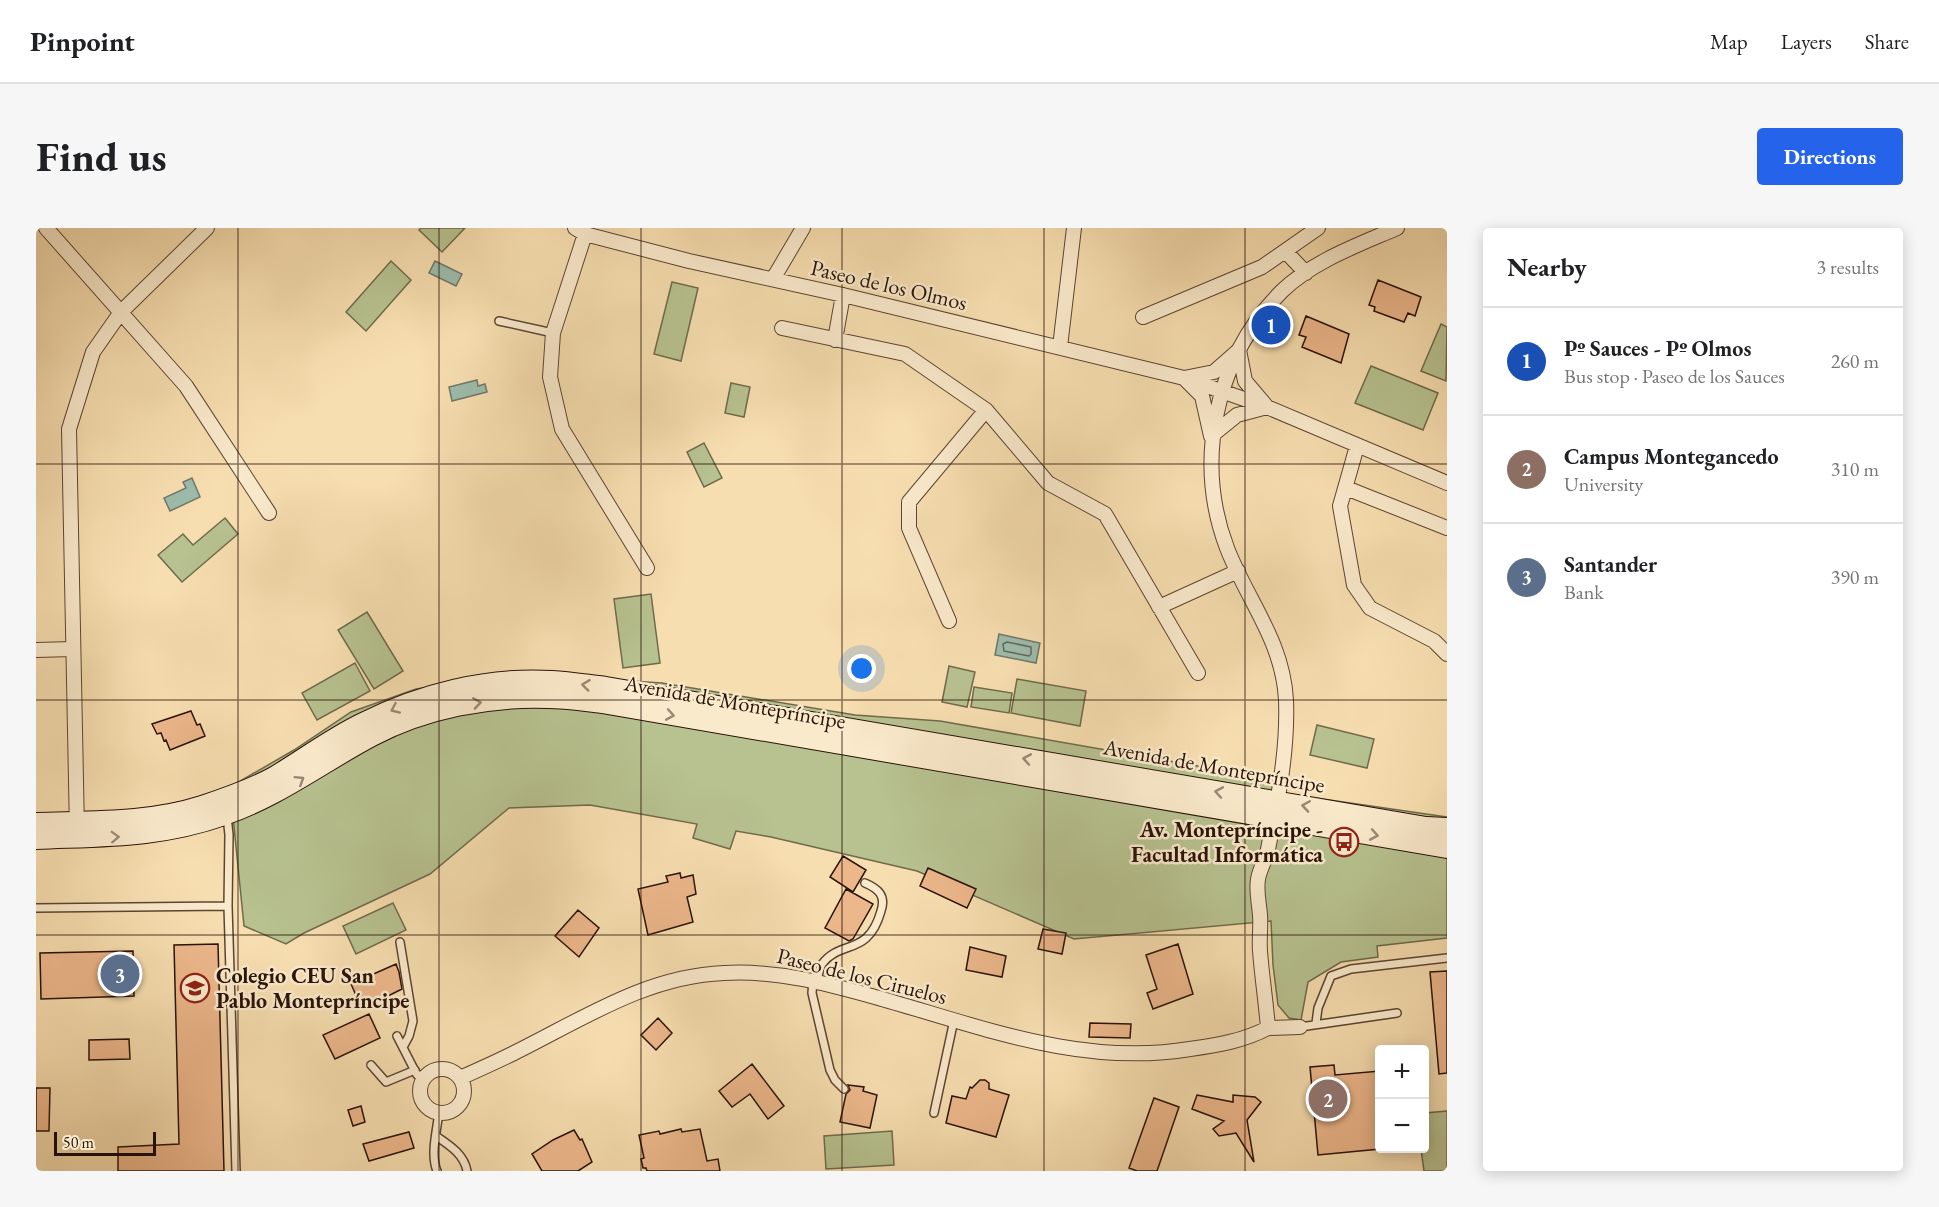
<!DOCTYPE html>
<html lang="en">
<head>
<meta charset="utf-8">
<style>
	:root { --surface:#fff; --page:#f6f6f6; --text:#202124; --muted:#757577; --line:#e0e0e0; --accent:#2563eb }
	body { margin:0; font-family:"EB Garamond",serif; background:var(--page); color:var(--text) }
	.controls { position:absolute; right:18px; bottom:18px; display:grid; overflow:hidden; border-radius:6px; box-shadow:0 3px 15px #0003 }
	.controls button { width:54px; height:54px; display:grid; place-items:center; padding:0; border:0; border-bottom:2px solid var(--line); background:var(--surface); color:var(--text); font:30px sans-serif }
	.scale { position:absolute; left:18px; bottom:15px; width:102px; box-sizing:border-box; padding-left:6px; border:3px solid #291208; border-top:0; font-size:16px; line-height:21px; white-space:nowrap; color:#291208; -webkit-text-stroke:4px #faeacc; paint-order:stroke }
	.you { position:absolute; left:826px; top:441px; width:21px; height:21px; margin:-15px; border:4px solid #fff; border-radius:50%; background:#1a73e8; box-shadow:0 0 0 9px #1a73e833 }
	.badge { display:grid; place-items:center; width:39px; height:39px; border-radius:50%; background:var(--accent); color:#fff; font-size:20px; font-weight:700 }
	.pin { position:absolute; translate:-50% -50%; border:3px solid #fff; box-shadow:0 2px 6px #0006 }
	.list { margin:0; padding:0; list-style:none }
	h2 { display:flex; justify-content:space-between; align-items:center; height:78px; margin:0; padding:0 24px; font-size:26px }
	h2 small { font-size:20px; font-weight:400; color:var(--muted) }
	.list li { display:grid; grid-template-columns:39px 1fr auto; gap:18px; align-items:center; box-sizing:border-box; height:108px; padding:0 24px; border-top:2px solid var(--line) }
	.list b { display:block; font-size:22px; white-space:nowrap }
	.list p { margin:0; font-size:20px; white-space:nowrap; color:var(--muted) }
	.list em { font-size:20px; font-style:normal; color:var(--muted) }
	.map { position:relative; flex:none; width:1411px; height:943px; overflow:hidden; border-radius:6px }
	header { display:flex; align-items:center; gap:36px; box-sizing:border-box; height:84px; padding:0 30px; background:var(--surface); border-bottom:2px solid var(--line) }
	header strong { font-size:28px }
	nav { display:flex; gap:33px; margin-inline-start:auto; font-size:21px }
	.intro { display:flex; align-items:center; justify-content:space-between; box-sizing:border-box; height:144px; padding:0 36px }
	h1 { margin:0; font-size:42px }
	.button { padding:15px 27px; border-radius:6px; background:var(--accent); color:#fff; font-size:21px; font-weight:700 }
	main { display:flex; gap:36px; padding:0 36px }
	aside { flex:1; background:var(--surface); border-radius:6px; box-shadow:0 3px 15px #0003 }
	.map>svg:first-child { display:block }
	.green { fill:#b7c290; stroke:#706a4c; stroke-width:1.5 }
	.water { fill:#9dbcac; stroke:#6f786a; stroke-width:1.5 }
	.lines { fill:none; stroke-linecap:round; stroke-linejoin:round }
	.shore { stroke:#63675a; stroke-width:1.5 }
	.building { fill:#ecb78b; stroke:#291208; stroke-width:1.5 }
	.lane-casing { stroke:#5c4532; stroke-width:10 }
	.street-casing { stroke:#5c4532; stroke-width:16 }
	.secondary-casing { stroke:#291208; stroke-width:22 }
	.lane { stroke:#faeacc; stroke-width:7 }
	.street { stroke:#faeacc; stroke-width:14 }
	.secondary { stroke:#faeacc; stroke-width:20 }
	.oneway { stroke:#9c8974 }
	.grid { fill:none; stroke:#291208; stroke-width:1.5; stroke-opacity:0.55 }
	.labels { text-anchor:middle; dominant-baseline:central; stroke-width:5; stroke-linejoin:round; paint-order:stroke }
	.street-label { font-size:22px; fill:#291208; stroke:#faeacc }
	.poi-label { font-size:22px; font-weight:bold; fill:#291208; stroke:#faeacc; text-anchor:end }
</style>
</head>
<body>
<header>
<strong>Pinpoint</strong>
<nav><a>Map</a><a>Layers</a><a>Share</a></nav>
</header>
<div class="intro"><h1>Find us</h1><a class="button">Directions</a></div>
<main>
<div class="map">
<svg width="1411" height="943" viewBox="0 0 1411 943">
	<rect width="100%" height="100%" fill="#f7deb0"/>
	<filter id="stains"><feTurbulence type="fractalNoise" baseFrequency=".00333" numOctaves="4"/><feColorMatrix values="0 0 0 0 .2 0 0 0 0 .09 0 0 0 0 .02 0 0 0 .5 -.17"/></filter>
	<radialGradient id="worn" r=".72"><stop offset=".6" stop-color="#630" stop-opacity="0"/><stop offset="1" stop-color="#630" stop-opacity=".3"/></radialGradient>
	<path class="green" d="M385,0h44l-23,24 -23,-22z
		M355,33l20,19 -45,51 -20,-19z
		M636,54l26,6 -17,73 -27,-7z
		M1405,96l6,3 -1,54 -25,-10z
		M1335,138l67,27 -15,37 -68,-27z
		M695,155l19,4 -6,30 -19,-4z
		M668,215l18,35 -18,9 -17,-35z
		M189,290l13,16 -56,48 -24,-27 25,-21 10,11z
		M615,366l9,69 -37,5 -9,-69z
		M331,384l36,59 -29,18 -36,-59z
		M319,435l15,28 -53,29 -15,-27z
		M913,438l26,6 -8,35 -25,-5z
		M486,446l140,9 193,32 85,6 315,55 33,18 159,23v121l-70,8 1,11 -37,5 -33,20 -7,38 -12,-2 -11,-13 -5,-40 -2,-44 -197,18 -157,-68 -146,-34 -35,-6 -6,18 -37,-11 4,-14 -107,-19 -81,3 -79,66 -126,59 -18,11 -42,-18 -14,-139 64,-37 57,-38 65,-23z
		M981,451l69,12 -6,35 -69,-13z
		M938,459l38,6 -3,20 -38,-6z
		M1281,497l57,14 -7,29 -57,-13z
		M357,675l13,27 -50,24 -13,-28z
		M1411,883v60h-23l-3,-22 3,-1 1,-35z
		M856,903l2,34 -68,4 -2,-33z"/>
	<path class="water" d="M399,33l27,13 -6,12 -27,-13z
		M441,152l1,6 7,-2 2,8 -35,9 -3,-14z
		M156,250l8,19 -30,14 -6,-13 22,-10 -3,-6z
		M963,406l41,9 -4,20 -41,-8z"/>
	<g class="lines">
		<path class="shore" d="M971,414l24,5v7l-2,2 -25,-5 -1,-7z"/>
	</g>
	<path class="building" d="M1342,52l43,17 -6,19 -7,-3 -4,9 -30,-11 1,-4 -6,-2z
		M1270,88l43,18 -8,29 -39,-16 4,-10 -7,-2z
		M155,483l6,14 3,-1 5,12 -35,14 -4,-10 -2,1 -3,-8 -4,1 -5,-10z
		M807,628l23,14 -13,22 -23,-15z
		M892,640l48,21 -9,19 -47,-22z
		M644,645l1,5 12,-3 3,19 -9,3 6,25 -45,13 -10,-46 30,-7 -2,-6z
		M810,661l27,15 -20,35 -4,2 -24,-13z
		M542,682l21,18 -20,29 -24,-21z
		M1007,701l23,4 -4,21 -24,-5z
		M182,716l6,227h-106v-24l61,-3 -5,-199z
		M1142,716l15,50 -40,15 -6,-16 10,-4 -11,-34z
		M934,719l36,9 -4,21 -36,-7z
		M97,723l1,45 -93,3 -1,-46z
		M360,736l3,8 3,17 -40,20 -11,-25z
		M1411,743v102l-8,1 -9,-102z
		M333,786l11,24 -45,21 -12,-24z
		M622,790l14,15 -16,17 -15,-15z
		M1054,795l41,1 -1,14 -41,-1z
		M93,811l1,20 -41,1v-20z
		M716,836l32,42 -16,13 -18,-25 -18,13 -13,-16z
		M1298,837l1,10 45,-4v78l-62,6 -8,-88z
		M944,852h5l4,3v6l20,6 -13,42 -50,-14 6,-27 14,3 4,-12 2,1z
		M812,857l16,2 -1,4 14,4 -7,33 -30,-6 6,-28 4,-4z
		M0,860h14l-1,43h-13z
		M1161,867l36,7v-7l22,2 6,5 -14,18 7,42 -18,-29 -17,3 -6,-7 11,-8 -32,-12z
		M1118,870l25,9 -22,64h-20l-8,-3z
		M325,878l4,16 -12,4 -5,-16z
		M645,901l1,3 18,-3 7,32 11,-2 2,12h-73l-1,-3h-3l-2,-9 3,-1 -5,-23 20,-4 1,3z
		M538,902l6,10 2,-1 10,23 -14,9h-36l-10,-17 21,-14z
		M373,904l5,16 -45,13 -6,-17z"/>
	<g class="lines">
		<g class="lane-casing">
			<path id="lane" d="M463,93l54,12
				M192,678l8,265
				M0,680l192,-2 1,-71 -2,-19
				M364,714l13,79 -4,15 -6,11
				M777,753l-1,12 18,77 5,10 9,9
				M781,754c1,-6 2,-13 5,-18 19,-25 46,-7 59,-53 5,-15 -2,-22 -16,-28
				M1280,795l2,-15 13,-32 20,-7 96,-11
				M1264,799l97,-14
				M361,808l20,39h10
				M335,837l15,17 29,-12
				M898,885l20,-93
				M400,908c13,9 28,18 31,35
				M401,943c-7,-17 0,-41 2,-59"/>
		</g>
		<g class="street-casing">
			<path id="street" d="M10,0l140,158 83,127
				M539,0l10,6 104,27 154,34 341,83 83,29 180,76
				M549,6l-32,99 -3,44 12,52 85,139
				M1250,24l20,21
				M737,51l30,-51
				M1107,89l119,-50 56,-39
				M746,100l123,26 81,56 62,73 57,31 93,159
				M799,112l8,-45
				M1024,119l14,-119
				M1203,122l6,31 22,26 -30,8 -26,21 -9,-40 -18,-18 30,-6z
				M1321,218l-17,60 14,79 16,23 64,33 13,13
				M1310,260l101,40
				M1123,379l79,-36
				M913,393l-40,-93v-26l77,-92
				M0,422l37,-1
				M41,603l-8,-402 24,-77 28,-40 86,-84
				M1264,799l-32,1c-2,-25 -6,-51 -8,-77 -1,-12 1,-24 0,-36 -1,-13 -4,-23 -2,-36 2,-11 8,-20 10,-30 10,-49 20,-99 18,-149 -3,-59 -39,-100 -59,-152 -33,-87 -12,-190 55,-257 31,-30 76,-46 115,-63
				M384 863a22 22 0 1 1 44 0a22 22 0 1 1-44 0Z
				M424,850c18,-8 36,-16 54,-25 67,-33 132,-77 210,-80 52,-3 101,10 151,24 104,29 206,70 315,52 28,-4 53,-8 78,-21"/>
		</g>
		<g class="secondary-casing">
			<path id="secondary" d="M0,595c56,-2 113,0 166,-17 24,-8 50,-17 72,-29 30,-18 58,-39 89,-54 57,-29 124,-46 189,-42 18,1 36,4 54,6l820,140 21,1
				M0,611c67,-3 123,-1 188,-24 55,-19 97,-52 148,-79 53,-28 117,-40 176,-38 18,0 36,3 54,5l845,145"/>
		</g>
		<use href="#lane" class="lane"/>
		<use href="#street" class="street"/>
		<use href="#secondary" class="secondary"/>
	</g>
	<defs><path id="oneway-chevron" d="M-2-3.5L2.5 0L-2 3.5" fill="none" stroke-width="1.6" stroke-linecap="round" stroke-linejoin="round" transform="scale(1.5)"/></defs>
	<g class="oneway">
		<use href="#oneway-chevron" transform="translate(550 457) rotate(-173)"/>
		<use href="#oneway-chevron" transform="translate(441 475) rotate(-9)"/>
		<use href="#oneway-chevron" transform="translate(359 481) rotate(156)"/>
		<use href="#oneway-chevron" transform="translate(634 487) rotate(10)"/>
		<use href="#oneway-chevron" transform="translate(991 531) rotate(-170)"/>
		<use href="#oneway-chevron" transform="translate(264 552) rotate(-32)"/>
		<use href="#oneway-chevron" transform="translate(1183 564) rotate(-170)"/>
		<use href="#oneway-chevron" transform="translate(1270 578) rotate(-171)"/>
		<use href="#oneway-chevron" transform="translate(1338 607) rotate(10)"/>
		<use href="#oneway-chevron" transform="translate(79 609) rotate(-2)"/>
	</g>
	<path class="grid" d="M202,0v943M403,0v943M605,0v943M806,0v943M1008,0v943M1209,0v943M0,236h1411M0,472h1411M0,707h1411"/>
	<defs>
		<g id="bus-ring" transform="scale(1.5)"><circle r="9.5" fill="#faeacc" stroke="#8f2418" stroke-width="1.5"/><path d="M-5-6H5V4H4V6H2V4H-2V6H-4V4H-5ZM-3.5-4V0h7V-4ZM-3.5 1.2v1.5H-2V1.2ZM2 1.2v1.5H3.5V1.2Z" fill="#8f2418"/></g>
		<g id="school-ring" transform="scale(1.5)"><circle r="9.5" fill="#faeacc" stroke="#8f2418" stroke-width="1.5"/><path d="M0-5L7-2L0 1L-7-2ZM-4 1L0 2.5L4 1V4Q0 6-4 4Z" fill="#8f2418"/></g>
	</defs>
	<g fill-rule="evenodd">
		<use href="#bus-ring" x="1308" y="614"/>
		<use href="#school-ring" x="159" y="760"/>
	</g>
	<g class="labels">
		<g class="street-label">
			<text transform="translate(853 57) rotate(13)">Paseo de los Olmos</text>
			<text transform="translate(699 474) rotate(10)">Avenida de Montepríncipe</text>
			<text transform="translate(1178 538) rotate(10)">Avenida de Montepríncipe</text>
			<text transform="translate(826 748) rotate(14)">Paseo de los Ciruelos</text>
		</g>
		<g class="poi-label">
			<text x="1287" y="601">Av. Montepríncipe -<tspan x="1287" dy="25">Facultad Informática</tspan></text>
			<text x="180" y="747" text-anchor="start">Colegio CEU San<tspan x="180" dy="25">Pablo Montepríncipe</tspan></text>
		</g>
	</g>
	<rect width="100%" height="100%" filter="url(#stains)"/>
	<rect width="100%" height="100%" fill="url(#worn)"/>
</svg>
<div class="controls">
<button>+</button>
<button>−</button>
</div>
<div class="scale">50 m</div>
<div class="you"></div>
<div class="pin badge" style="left:1235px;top:97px;background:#1a4fb4">1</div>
<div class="pin badge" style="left:1292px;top:871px;background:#8d6e63">2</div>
<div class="pin badge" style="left:84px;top:746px;background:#5c6f8a">3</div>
</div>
<aside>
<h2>Nearby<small>3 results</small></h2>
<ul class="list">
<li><span class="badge" style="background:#1a4fb4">1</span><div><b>Pº Sauces - Pº Olmos</b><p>Bus stop · Paseo de los Sauces</p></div><em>260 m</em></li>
<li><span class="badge" style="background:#8d6e63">2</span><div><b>Campus Montegancedo</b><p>University</p></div><em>310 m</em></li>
<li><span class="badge" style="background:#5c6f8a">3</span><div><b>Santander</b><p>Bank</p></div><em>390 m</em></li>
</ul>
</aside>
</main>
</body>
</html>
